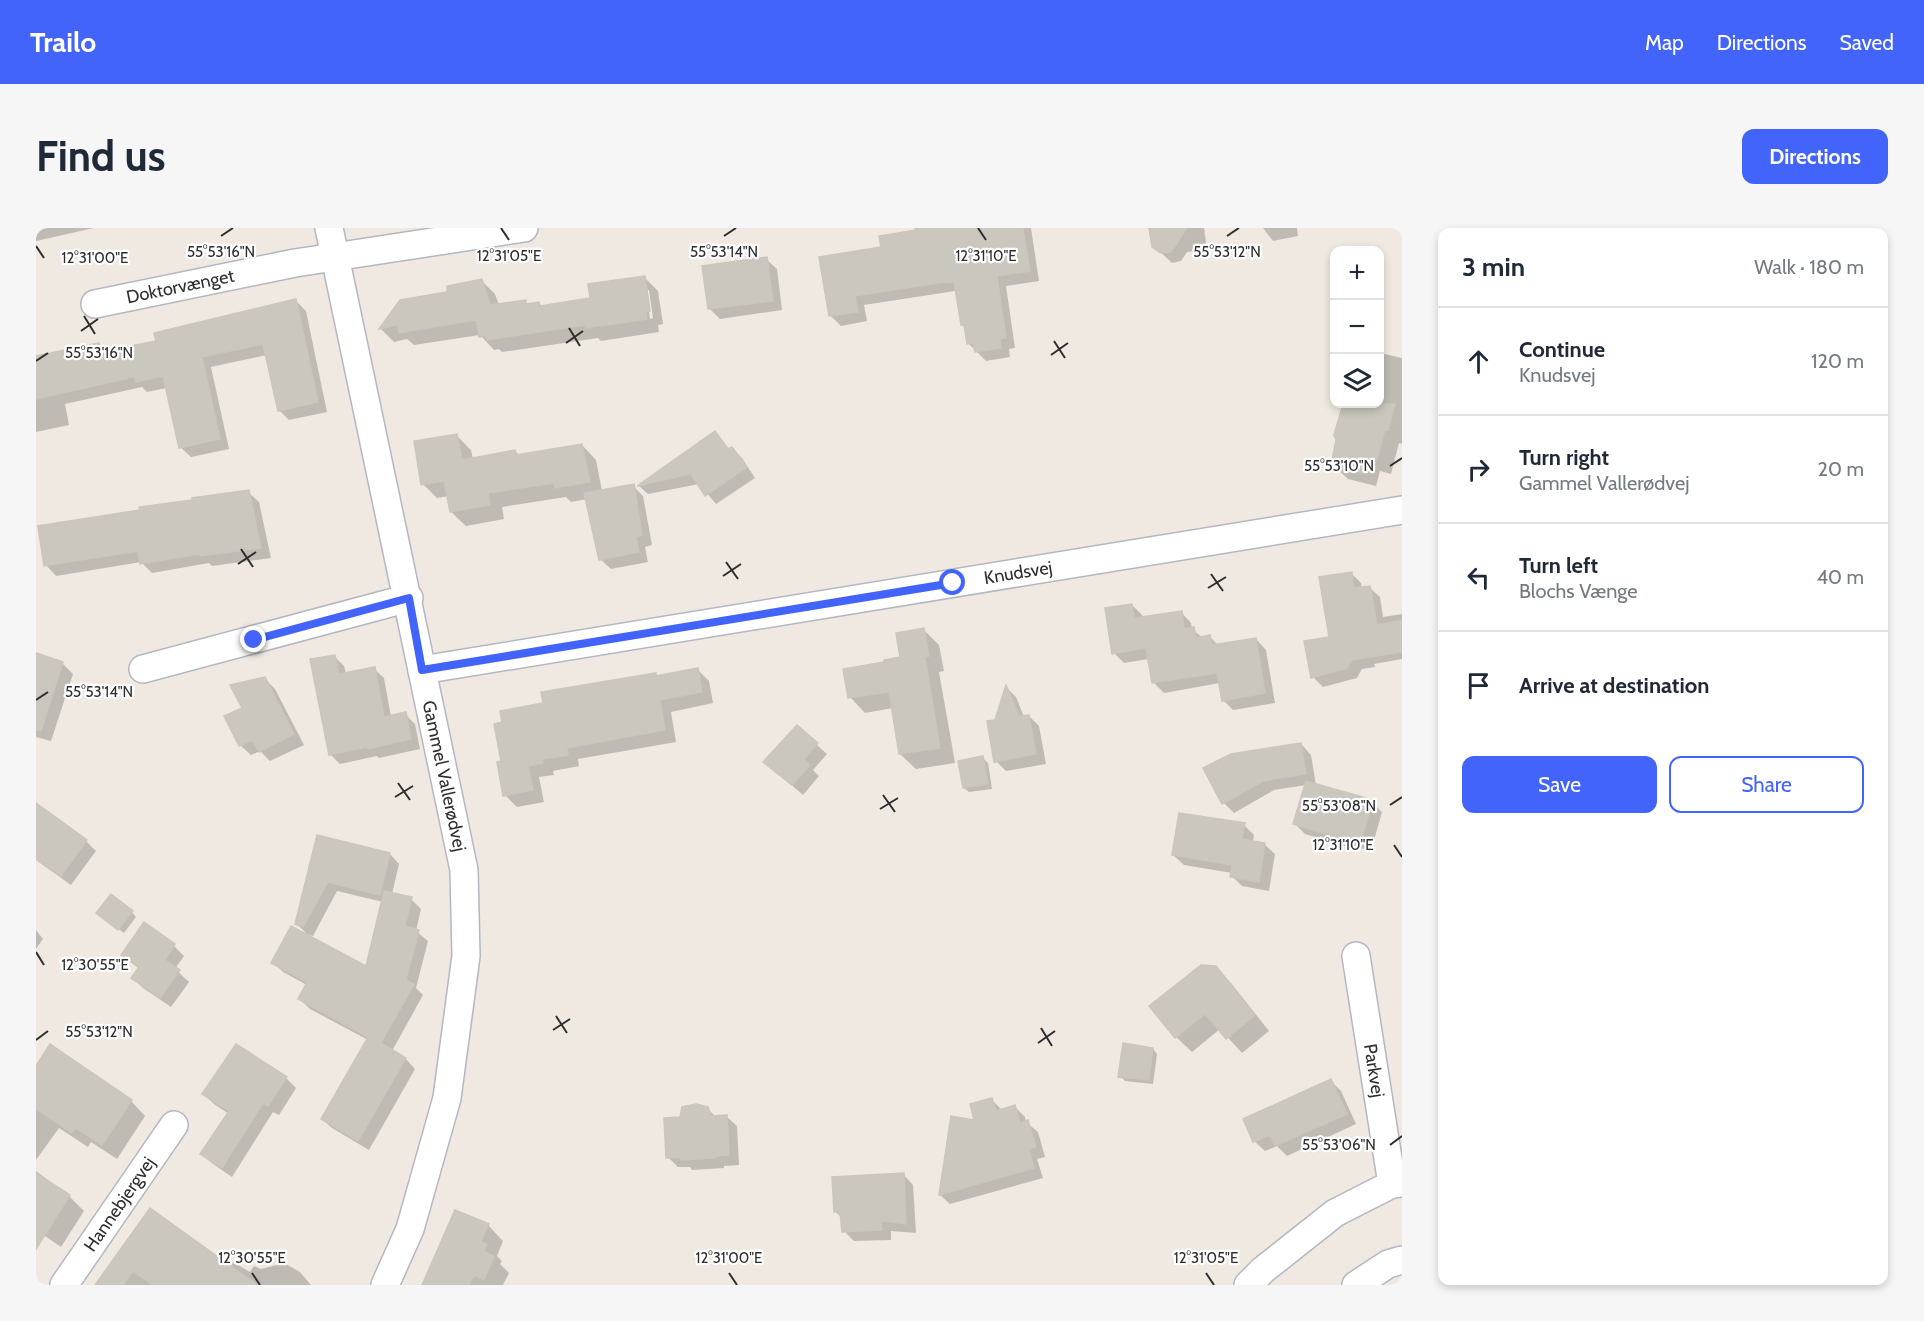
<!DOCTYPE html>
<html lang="en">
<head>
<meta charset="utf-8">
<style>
	:root { --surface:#fff; --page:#f6f6f7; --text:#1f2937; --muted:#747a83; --line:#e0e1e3; --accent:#4264fb }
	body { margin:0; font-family:Cabin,sans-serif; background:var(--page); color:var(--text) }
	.controls { position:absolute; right:18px; top:18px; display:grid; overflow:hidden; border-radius:12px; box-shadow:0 3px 9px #0003 }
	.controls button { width:54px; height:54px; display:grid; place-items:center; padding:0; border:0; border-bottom:2px solid var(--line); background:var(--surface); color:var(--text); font:30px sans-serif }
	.stop { position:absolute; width:18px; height:18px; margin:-14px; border:4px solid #4264fb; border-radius:50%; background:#fff }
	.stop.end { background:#4264fb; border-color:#fff; box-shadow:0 2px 6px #0008 }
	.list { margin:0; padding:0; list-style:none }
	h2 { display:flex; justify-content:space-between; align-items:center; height:78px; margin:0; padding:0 24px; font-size:26px }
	h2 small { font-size:20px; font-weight:400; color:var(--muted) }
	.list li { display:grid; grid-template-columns:39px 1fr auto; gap:18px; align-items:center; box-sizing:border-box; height:108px; padding:0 24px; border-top:2px solid var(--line) }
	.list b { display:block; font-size:22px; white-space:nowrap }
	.list p { margin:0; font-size:20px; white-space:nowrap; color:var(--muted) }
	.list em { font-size:20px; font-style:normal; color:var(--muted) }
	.actions { display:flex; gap:12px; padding:18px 24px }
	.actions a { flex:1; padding:14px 0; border:2px solid var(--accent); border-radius:12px; text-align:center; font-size:21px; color:var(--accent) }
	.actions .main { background:var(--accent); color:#fff }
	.icon { flex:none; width:33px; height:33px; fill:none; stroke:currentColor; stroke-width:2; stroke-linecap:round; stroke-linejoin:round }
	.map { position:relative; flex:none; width:1366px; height:1057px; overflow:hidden; border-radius:12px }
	header { display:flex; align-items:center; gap:36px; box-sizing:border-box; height:84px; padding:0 30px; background:var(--accent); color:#fff }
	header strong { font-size:28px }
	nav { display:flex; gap:33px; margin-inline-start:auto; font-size:21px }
	.intro { display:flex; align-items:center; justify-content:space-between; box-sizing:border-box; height:144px; padding:0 36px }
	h1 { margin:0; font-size:42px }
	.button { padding:15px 27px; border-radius:12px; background:var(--accent); color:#fff; font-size:21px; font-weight:700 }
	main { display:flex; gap:36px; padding:0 36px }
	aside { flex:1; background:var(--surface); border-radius:12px; box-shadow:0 3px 9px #0003 }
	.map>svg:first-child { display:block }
	.shadow { fill:#0003; fill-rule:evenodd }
	.building { fill:#cbc7bf; stroke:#cbc5ba; stroke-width:1.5 }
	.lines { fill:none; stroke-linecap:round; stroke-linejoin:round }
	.minor-casing { stroke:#b4b7c1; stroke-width:30 }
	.minor { stroke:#fff; stroke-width:27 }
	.route { stroke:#4264fb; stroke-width:8 }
	.ticks { fill:none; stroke:#2e2e2e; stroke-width:2 }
	.labels { text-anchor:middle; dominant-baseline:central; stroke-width:4.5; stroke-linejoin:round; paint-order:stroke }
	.street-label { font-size:18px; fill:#2e2e2e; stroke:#fff }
	.ticks-label { font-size:15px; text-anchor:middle; fill:#2e2e2e; stroke:#fff; stroke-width:4.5; stroke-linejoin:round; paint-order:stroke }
</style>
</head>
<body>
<header>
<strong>Trailo</strong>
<nav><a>Map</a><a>Directions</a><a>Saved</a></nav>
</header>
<div class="intro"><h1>Find us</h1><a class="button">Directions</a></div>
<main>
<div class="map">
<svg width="1366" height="1057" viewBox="0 0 1366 1057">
	<rect width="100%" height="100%" fill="#efe9e1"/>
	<path class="shadow" d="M0,0h58l-58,13z
		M910,0h85l8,53 -33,5 9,62 -6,1 1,8 -24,4 -18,-18 -2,-15 -4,-4 -5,-31 -2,-2 -91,14 3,16 -26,5 -10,-10 52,-68z
		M1114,0h54l3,21 -20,3 -6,9 -9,2 -18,-17z
		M1227,0h34l1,8 -25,5z
		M730,31l11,10 5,41 -62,9 -10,-10z
		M608,49l14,14 5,33 -5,1 1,7 -58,9 -3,-3 -96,14 -3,-3 -5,1 -14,-15 -66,10 -7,-6 -13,3 -13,-13 20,-28 48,-8 33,-12 13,13 4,11 26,-3 3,3 11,-2 4,4 48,-8zM610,62h3l4,28 -3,1z
		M260,73l10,10 21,101 -38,8 -10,-10 -12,-55 -56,12 18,82 -38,8 -11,-10 -13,-59 -20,4 -5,-5 -77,17 4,21 -33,7v-74l62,-13 8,8 52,-11z
		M1344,125l22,5v86l-3,-1 -8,31 -11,-3 -4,15 -28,-7 -15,-14 5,-25 -2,-5 7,-31h37z
		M679,205l15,17 2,-2 10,10 13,20 -39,26 -17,-20 -51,10 -9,-8z
		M421,208l14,14 2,9 42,-8 5,5 62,-11 14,15 6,31 31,-5 10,10 9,49 -7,2 3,15 -37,7 -11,-10 -13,-60 -16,3 -5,-5 -64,10 2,12 -38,7 -15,-14 -2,-16 -12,2 -14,-14z
		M212,264l11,10 12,56 -59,8 -3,-3 -57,10 -11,-11 -85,14 -10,-11z
		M1315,345l10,10 1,6 7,-2 11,10 3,20 19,-3v45l-28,5 1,3 -13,2 -5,9 -34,9 -10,-10 18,-39z
		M1096,377l10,10v4l39,-7 10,11 1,6 11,9 7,-1 8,8 38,-6 10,11 9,53 -42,7 -10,-10 -3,-17 -56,10 -11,-11 -4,-23 -25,4 -10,-10z
		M888,402l15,15 5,26 -5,1 16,91 -39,6 -16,-15 -7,-46 -28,5 -15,-16 51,-38z
		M0,427l26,8 11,11 -22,67 -15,-4z
		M298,428l10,10 2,8 28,-5 10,9 7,39 14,-3 10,10 5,25 -41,9 -2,-2 -37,8 -10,-10z
		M661,441l12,12 4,22 -42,9 5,30 -98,17 1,7 -26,5 1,4 -15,2 5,25 -27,5 -12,-12 -2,-33 42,-58 110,-29 2,2z
		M229,451l10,10 29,56 -34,16 -10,-10 -9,4 -11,-10 4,-37z
		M971,460l9,9 8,20 5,-1 10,10 7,38 -40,7 -10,-10v-40z
		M761,499l30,27 -14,16 6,6 -16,19 -38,-33z
		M1265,516l10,11 5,30 56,17 10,10 -11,39 -21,-6 -2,2 -43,-13 -10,-10 11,-39 -32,5 -40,23 -10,-10z
		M947,530l5,5 4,26 -23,3 -5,-4z
		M0,577l50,36 10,10 -25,34 -35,-25z
		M1208,597l10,10 -1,7 11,2 11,10 -6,37 -27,-5 -10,-10v-3l-48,-8 -11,-10z
		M282,608l72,18 9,10 -7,30 19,5 10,10 -5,22 12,10 -12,47 7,7 -31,56 14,8 9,10 -46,81 -37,-22 -10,-9 46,-79 -58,-31 -10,-10 7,-14 -24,-13 -10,-10 94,7 16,-67 -46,-11 -24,45 -6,-2 -10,-10z
		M96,684l4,5 -12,16 -21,-16z
		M108,696l30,22 10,10 -9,13 14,13 -18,25 -28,-19 -10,-10 6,-9 -16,-14z
		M0,702l7,9 -7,10z
		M1179,740l16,15 38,48 -27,22 -22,-24 -28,23 -16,-15z
		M1117,821l4,5 -4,30 -28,-3 -5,-5z
		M0,841l95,32 14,15 -28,43 -26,-17 -3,5 -29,-19 -23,32z
		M250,850l10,10 -17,27 -6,-3 -41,65 -19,-13 -11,-10 27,-40 -15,-10 -10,-10z
		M1295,853l10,10 15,33 -69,32 -10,-10 -12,5 -11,-10z
		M956,872l11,11 12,-4 10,10 1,5 12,10 7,25 -8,2 6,19 -93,26 -10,-9 36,-73z
		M671,880l9,9 10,-1 11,10 2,39 -15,1v2l-32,2 -2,-3h-12l-10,-10 13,-39z
		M0,943l33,25 15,15 -23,36 -25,-17z
		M867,946l10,11 3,48 -25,-2v9l-37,1 -10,-10 -2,-13 -6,-6z
		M114,982l80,57 3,-5 17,10 4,-6 7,3 23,-6 16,9 11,13h-200z
		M452,997l15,16 -6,15 5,5 -2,3 9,9 -6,12h-79z"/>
	<path class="building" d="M879,0h108l7,43 -33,5 9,62 -6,1 1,9 -26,4 -2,-9 -6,1 -3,-19h-3l-7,-43 -9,1v-1l-90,14 3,16 -29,4 -10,-59 62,-10 -2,-11 37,-6z
		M1113,0h38l-16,24 -10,1 -9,-6z
		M731,29l6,44 -65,8 -6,-43z
		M609,48l5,35 -4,1 1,7 -61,9 -1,-3 -98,15 -1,-4 -7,1 -3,-17 -77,13 -2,-8 -18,4 21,-29 47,-8v-6l35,-7 8,26 36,-5v4l13,-2 1,4 50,-8 -2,-14z
		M260,71l22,103 -40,9 -15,-67 -61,13 18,82 -41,9 -16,-72 -27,6 -2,-5 -98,22v-43l63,-13 1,9 56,-11 -2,-8z
		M1307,176h52l-7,26 -3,-1 -8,31 -12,-2 -3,15 -31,-8 5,-25 -2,-5z
		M679,203l13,18 4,-2 15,20 -42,29 -14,-22 -54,12z
		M421,206l5,26 53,-10 1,5 66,-11 8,38 -35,6 -1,-5 -66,10 2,12 -40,7 -6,-31 -23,4 -7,-44z
		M598,256l8,51 -6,2 3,15 -40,8 -15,-67z
		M213,262l12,58 -61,8v-2l-60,10 -2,-13 -94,15 -6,-40 102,-16 -1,-3 53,-7v-2z
		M1316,344l2,16 16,-2 7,39 25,-5v32l-50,8 -5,8 -36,10 -7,-37 25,-4 -10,-60z
		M1096,376l2,14 48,-7 2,18 10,-2 2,11 14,-3 2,10 44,-7 9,55 -43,8 -5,-28 -65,10 -6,-35 -34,6 -7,-46z
		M888,400l5,28 -4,1 15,91 -41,6 -10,-62 -41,6 -5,-29 41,-7v-2l16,-3 -4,-24z
		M0,425l27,9 -22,69 -5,-1z
		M299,427l4,19 36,-7 9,50 22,-5 5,27 -43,10 -1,-2 -38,8 -19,-96z
		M662,440l4,24 -42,8 5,30 -98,18 1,7 -26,4 1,4 -15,3 5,24 -30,6 -6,-34 4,-1 -7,-37 8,-2 -2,-11 43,-8 -2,-11 115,-19v3z
		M229,449l29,57 -35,18 -7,-12 -13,6 -15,-30 18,-8 -12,-23z
		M970,457l13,31 10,-1 7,39 -42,8 -7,-41 8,-1z
		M761,497l21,18 -14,16 6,6 -18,20 -29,-23z
		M1265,515l5,31 -43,7 -41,23 -19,-36 28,-14z
		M947,528l5,28 -25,4 -5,-27z
		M1270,553l67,19 -12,41 -22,-6 -1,3 -45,-14z
		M0,575l51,37 -26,36 -25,-17z
		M1143,585l66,10 -3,16 23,4 -6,39 -29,-5 2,-12 -60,-10z
		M281,607l73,18 -10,42 -52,-13 -25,45 -8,-3z
		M348,663l28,6 -7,29 14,4 -13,50 8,4 -33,59 25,15 -48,83 -37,-22 47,-82 -70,-38 9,-17 -36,-19 20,-37 75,40z
		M75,666l22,17 -15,19 -22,-17z
		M108,694l31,22 -10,16 15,10 -20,28 -29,-20 8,-11 -18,-12z
		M1165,737l15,1 39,49 -29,24 -21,-25 -30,24 -26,-32z
		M1087,815l30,5 -4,32 -31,-3z
		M14,816l82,56 -30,45 -26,-17 -4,5 -36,-24v-43z
		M200,816l51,33 -19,29 -5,-3 -41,65 -22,-14 29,-43 -27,-17z
		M1295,851l16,35 -72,32 -5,-11 -17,7 -10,-23z
		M956,870l4,13 19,-6 5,18 8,-3 8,27 -7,2 5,19 -95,27 12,-79 23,4 -4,-16z
		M660,876l12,3 3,9 16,-1 2,40 -14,1v2l-34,2 -1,-3 -14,1 -2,-40 16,-1 2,-10z
		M0,945l34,22 -34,54z
		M868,945l2,51 -25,-3 1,9 -40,2 -2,-20h-6l-2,-35z
		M114,980l107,77h-104l-20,-14 -10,14h-28z
		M419,982l34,14 -8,17 6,3 -3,7 10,5 -10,24 -10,-5 -5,10h-47z"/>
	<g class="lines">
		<g class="minor-casing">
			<g id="minor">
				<path id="s1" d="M293,0l135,642 2,86 -19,142 -37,131 -25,56"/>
				<path id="s2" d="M59,76l200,-41 229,-35"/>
				<path d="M107,441l266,-71"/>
				<path id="s3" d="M386,442l980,-160"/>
				<path id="s4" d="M1320,728l36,228"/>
				<path id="s5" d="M28,1057l110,-160"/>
				<path d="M1212,1057l15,-15 72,-57 57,-29 10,-1"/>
				<path d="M1320,1057l32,-21 14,-4"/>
			</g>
		</g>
		<use href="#minor" class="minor"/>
	</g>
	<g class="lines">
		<path class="route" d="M218,412l155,-42 13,72 531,-87"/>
	</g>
	<path class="ticks" d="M465,0l8,12M942,0l8,12M185,8l12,-8M688,8l12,-8M1191,8l12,-8M0,18l8,12M48,88l11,18M533,100l11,18M45,103l17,-12M1018,113l11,17M530,115l17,-12M1015,127l17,-12M0,133l12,-8M1354,238l12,-8M205,321l12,18M690,334l12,17M202,336l18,-12M1175,346l12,17M687,348l18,-12M1172,360l18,-11M0,472l12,-8M362,555l12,17M847,567l12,17M359,569l18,-11M1354,577l12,-8M844,581l18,-11M1358,617l8,12M0,724l8,13M520,788l11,17M1005,800l11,18M517,802l17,-11M0,812l12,-9M1002,815l17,-12M1354,917l12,-9M216,1045l8,12M693,1045l8,12M1170,1045l8,12"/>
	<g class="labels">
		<g class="street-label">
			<text stroke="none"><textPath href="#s2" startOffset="87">Doktorvænget</textPath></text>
			<text stroke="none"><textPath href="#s3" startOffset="604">Knudsvej</textPath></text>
			<text stroke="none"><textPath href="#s1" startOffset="560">Gammel Vallerødvej</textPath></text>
			<text stroke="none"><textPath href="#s4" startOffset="116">Parkvej</textPath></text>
			<text stroke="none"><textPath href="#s5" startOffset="98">Hannebjergvej</textPath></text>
		</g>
	</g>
	<g class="ticks-label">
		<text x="185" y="29">55°53'16"N</text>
		<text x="688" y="29">55°53'14"N</text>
		<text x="1191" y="29">55°53'12"N</text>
		<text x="473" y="33">12°31'05"E</text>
		<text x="950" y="33">12°31'10"E</text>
		<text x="59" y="35">12°31'00"E</text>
		<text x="63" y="130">55°53'16"N</text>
		<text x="1303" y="243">55°53'10"N</text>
		<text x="63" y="469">55°53'14"N</text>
		<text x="1303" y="583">55°53'08"N</text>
		<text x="1307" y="622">12°31'10"E</text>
		<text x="59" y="742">12°30'55"E</text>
		<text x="63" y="809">55°53'12"N</text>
		<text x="1303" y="922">55°53'06"N</text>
		<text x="216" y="1035">12°30'55"E</text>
		<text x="693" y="1035">12°31'00"E</text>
		<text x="1170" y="1035">12°31'05"E</text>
	</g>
</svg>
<div class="controls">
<button>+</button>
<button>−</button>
<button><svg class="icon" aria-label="layers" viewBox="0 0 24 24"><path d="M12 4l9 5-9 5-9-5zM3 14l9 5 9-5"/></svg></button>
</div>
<div class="stop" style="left:917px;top:355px"></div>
<div class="stop end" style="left:218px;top:412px"></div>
</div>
<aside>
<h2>3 min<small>Walk · 180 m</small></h2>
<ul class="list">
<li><svg class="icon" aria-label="ahead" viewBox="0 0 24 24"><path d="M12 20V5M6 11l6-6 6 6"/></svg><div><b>Continue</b><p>Knudsvej</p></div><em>120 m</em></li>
<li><svg class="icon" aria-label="right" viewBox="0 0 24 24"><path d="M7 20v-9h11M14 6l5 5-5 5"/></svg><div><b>Turn right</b><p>Gammel Vallerødvej</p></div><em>20 m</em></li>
<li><svg class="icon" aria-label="left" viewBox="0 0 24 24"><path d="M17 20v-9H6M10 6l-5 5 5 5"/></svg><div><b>Turn left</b><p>Blochs Vænge</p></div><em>40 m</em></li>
<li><svg class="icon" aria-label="arrive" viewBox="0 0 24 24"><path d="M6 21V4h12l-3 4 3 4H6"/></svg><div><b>Arrive at destination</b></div></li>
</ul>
<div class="actions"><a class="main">Save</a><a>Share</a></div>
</aside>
</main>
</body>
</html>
